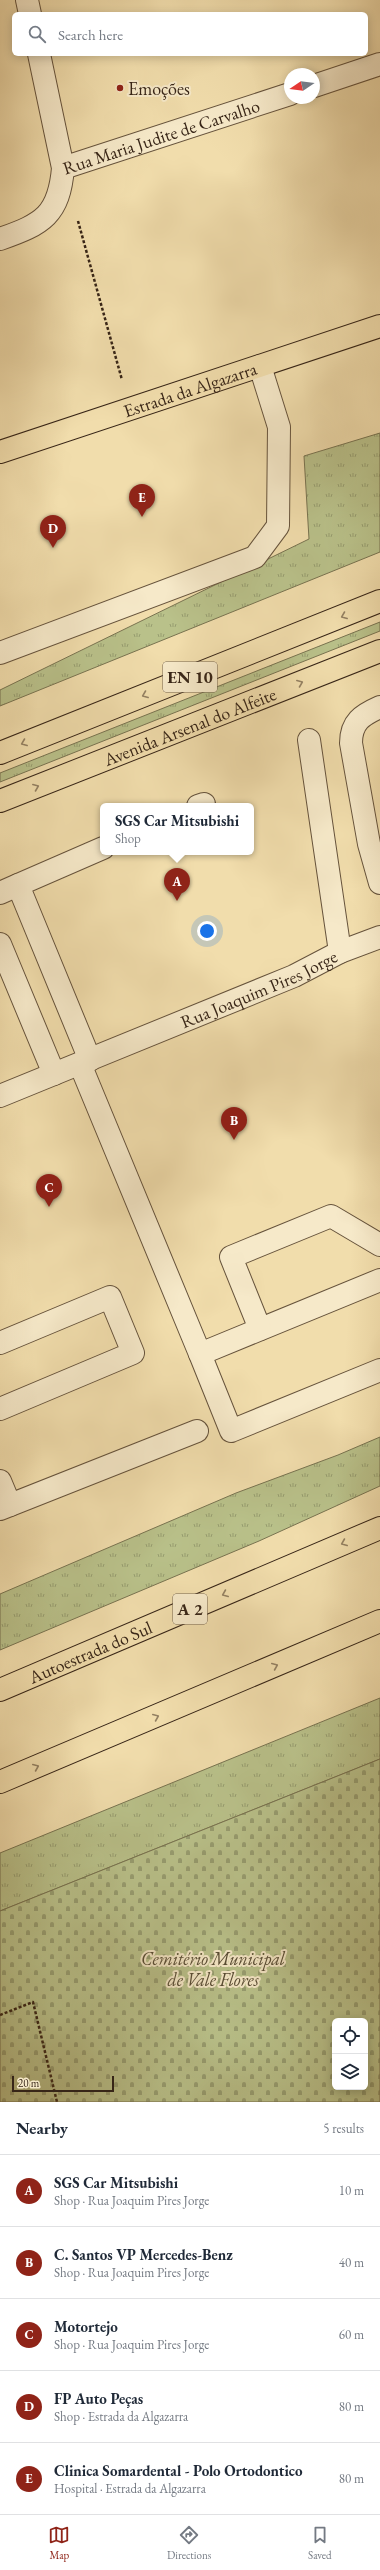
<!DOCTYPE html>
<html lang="en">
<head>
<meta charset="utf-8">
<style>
	:root { --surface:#fff; --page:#f2f2f3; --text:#1f2937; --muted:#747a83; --line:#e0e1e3; --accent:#8f2418 }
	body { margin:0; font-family:"EB Garamond",serif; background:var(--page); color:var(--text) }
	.controls { position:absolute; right:12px; bottom:12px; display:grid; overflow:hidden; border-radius:6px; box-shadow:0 2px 10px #0003 }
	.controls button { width:36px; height:36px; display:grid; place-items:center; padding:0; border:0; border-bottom:1px solid var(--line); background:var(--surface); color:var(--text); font:20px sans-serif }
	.compass { position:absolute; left:284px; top:68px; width:36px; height:36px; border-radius:50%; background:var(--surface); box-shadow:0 2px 10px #0003; rotate:257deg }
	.scale { position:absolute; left:12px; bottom:10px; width:102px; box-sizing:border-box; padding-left:4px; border:2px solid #372517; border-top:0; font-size:11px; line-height:14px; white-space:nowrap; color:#372517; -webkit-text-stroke:3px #f6e9c9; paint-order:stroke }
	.you { position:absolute; left:207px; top:931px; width:14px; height:14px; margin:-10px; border:3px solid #fff; border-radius:50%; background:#1a73e8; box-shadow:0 0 0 6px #1a73e833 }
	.badge { display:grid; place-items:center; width:26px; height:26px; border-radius:50%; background:var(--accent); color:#fff; font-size:13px; font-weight:700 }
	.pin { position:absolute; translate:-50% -33px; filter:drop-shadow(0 1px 2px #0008) }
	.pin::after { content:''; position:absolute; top:21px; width:14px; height:12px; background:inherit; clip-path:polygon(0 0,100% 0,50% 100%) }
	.popup { position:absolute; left:100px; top:803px; width:154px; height:52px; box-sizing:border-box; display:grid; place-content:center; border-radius:6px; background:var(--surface); filter:drop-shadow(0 1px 3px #0005); font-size:13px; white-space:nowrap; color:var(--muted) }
	.popup b { font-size:15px; color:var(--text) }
	.popup::after { content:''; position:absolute; left:50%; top:100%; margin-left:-8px; border:8px solid transparent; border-top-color:var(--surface) }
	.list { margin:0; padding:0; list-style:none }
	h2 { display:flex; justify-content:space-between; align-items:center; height:52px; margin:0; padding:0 16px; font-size:17px }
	h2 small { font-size:13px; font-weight:400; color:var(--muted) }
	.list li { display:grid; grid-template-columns:26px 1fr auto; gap:12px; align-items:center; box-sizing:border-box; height:72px; padding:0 16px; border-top:1px solid var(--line) }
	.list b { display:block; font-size:15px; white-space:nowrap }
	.list p { margin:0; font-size:13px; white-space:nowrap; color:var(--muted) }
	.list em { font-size:13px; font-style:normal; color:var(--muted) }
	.icon { flex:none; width:22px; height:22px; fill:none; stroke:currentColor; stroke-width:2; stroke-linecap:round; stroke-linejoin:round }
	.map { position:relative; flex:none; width:380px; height:2102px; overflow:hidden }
	.search { position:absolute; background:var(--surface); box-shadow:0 2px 10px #0003; left:12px; right:12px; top:12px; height:44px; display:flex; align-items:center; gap:10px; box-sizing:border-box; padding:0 14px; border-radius:6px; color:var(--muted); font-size:15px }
	.sheet { height:412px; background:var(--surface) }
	nav { display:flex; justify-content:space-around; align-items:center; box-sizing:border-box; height:56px; border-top:1px solid var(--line); background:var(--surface); font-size:11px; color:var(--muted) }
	nav a { display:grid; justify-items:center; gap:2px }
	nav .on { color:var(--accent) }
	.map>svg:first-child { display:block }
	.grass { fill:url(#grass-tufts); stroke:#787350 }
	.cemetery { fill:url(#cemetery-stones); stroke:#787350; fill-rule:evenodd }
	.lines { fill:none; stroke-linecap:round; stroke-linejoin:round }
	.minor-casing { stroke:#66533c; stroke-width:24 }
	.major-casing { stroke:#372517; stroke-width:24 }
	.highway-casing { stroke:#372517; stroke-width:24 }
	.path { stroke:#372517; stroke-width:2.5; stroke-dasharray:3 2; stroke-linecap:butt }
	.minor { stroke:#f6e9c9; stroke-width:22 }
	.major { stroke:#f1ddac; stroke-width:22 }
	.highway { stroke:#f1ddac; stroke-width:22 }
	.oneway { stroke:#948162 }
	.poi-dot { fill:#8f2418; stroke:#f6e9c9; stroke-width:1.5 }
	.labels { text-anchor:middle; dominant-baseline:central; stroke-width:4; stroke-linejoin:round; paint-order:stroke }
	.shield { fill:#f6e9c9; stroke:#70604c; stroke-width:1 }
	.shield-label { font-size:17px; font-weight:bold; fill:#372517 }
	.poi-label { font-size:18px; fill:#372517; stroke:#f6e9c9; text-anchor:start }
	.street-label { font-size:18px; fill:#372517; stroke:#f6e9c9 }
	.park-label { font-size:18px; font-style:italic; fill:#584c34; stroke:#f6e9c9 }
</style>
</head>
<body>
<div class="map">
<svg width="380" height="2102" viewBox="0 0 380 2102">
	<defs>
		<pattern id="grass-tufts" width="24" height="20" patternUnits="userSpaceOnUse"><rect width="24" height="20" fill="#b9c18a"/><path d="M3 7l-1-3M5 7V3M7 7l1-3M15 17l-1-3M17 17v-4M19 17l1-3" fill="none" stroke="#979d70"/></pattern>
		<pattern id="cemetery-stones" width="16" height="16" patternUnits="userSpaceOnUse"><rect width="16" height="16" fill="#b9c18a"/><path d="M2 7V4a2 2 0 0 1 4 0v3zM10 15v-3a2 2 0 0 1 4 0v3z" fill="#979d70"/></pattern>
	</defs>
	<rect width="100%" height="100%" fill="#f1ddac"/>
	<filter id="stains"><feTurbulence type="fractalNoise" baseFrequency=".005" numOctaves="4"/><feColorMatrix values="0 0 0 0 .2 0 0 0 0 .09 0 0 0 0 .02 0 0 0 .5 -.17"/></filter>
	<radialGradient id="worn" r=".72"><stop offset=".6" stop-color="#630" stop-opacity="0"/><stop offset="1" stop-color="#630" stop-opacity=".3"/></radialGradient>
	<path class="grass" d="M380,433v119l-380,154v-16l309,-151 -5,-83z
		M380,622v9l-380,151v-9z
		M380,1437v49l-121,55 -259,109v-56l236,-101 102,-38z
		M380,1698v61l-380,152v-58z"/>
	<path class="cemetery" d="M380,1759v343h-380v-191zM335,2021h30v66h-30z"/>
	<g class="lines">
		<g class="minor-casing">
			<g id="minor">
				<path d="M27,0l3,14"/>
				<path d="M314,86l66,-22"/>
				<path id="s1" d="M63,168l227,-74"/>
				<path d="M0,239c43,-15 59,-24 63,-71l-24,-114"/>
				<path d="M0,653l255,-96 23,-31 1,-99 -19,-61"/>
				<path d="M380,707c-18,8 -29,15 -29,36l18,101 11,39"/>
				<path d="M198,806l6,-2"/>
				<path d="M0,893l18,-8"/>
				<path d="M0,944l54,130"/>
				<path d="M340,952l40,-15"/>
				<path d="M90,1060l-72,-175 85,-37"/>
				<path d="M80,1064l120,290 180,-74"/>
				<path id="s2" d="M0,1096l294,-120 46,-24 -31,-212"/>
				<path d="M260,1329l-29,-72 100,-41 49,29"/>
				<path d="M0,1343l110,-46 23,56 -133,56"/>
				<path d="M200,1354l31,77 149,-61"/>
				<path d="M0,1481l10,24"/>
				<path d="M0,1509l197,-78"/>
			</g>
		</g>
		<g class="major-casing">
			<g id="major">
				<path id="s3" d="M0,452l380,-126"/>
				<path d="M0,753l380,-152"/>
				<path id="s4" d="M0,801l380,-150"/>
			</g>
		</g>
		<g class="highway-casing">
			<g id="highway">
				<path id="s5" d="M0,1690l380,-162"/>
				<path d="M0,1782l380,-161"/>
			</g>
		</g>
		<path class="path" d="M78,221l44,159
			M0,2015l33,-13 24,100"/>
		<use href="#minor" class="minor"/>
		<use href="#major" class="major"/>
		<use href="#highway" class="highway"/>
	</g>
	<defs><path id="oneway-chevron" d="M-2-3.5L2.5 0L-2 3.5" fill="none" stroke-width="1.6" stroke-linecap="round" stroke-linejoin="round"/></defs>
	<g class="oneway">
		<use href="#oneway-chevron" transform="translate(344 616) rotate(158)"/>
		<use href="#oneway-chevron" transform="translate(300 683) rotate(-22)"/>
		<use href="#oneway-chevron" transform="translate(145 695) rotate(158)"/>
		<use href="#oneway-chevron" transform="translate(24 743) rotate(158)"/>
		<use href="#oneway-chevron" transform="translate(36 787) rotate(-22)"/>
		<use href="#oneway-chevron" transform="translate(344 1543) rotate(157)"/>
		<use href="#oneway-chevron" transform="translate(225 1594) rotate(157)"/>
		<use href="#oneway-chevron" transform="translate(275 1666) rotate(-23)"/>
		<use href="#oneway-chevron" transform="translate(156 1717) rotate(-23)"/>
		<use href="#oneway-chevron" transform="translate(36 1767) rotate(-23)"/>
	</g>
	<circle class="poi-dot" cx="120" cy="88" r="4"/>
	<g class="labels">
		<g class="shield">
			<rect x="163" y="662" width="54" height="30" rx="3"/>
			<rect x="173" y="1594" width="34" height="30" rx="3"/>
		</g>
		<g class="shield-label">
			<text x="190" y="677">EN 10</text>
			<text x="190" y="1609">A 2</text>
		</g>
		<g class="poi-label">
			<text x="128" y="88">Emoções</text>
		</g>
		<g class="street-label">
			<text stroke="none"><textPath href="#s1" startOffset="103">Rua Maria Judite de Carvalho</textPath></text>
			<text stroke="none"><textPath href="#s3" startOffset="200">Estrada da Algazarra</textPath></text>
			<text stroke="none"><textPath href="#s4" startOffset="204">Avenida Arsenal do Alfeite</textPath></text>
			<text stroke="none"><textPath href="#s2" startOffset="280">Rua Joaquim Pires Jorge</textPath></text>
			<text stroke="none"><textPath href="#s5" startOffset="98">Autoestrada do Sul</textPath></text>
		</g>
		<g class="park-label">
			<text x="213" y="1958">Cemitério Municipal<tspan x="213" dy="21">de Vale Flores</tspan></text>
		</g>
	</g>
	<rect width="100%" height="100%" filter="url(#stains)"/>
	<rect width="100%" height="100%" fill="url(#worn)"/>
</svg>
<div class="controls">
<button><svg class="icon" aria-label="locate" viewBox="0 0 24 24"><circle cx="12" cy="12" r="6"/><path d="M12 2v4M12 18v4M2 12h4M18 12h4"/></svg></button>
<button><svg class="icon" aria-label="layers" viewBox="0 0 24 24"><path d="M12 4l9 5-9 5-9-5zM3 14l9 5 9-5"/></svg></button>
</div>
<svg class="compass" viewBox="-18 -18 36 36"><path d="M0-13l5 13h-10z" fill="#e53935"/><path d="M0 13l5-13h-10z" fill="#747a83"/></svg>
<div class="scale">20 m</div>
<div class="you"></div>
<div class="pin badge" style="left:177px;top:901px">A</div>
<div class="popup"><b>SGS Car Mitsubishi</b>Shop</div>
<div class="pin badge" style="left:234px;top:1140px">B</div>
<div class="pin badge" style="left:49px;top:1207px">C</div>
<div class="pin badge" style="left:53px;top:548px">D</div>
<div class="pin badge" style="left:142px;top:517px">E</div>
<div class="search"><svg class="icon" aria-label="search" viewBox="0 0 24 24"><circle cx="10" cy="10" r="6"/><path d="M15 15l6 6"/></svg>Search here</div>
</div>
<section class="sheet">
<h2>Nearby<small>5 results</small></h2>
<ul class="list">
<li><span class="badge">A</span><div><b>SGS Car Mitsubishi</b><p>Shop · Rua Joaquim Pires Jorge</p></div><em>10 m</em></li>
<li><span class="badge">B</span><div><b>C. Santos VP Mercedes-Benz</b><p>Shop · Rua Joaquim Pires Jorge</p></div><em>40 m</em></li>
<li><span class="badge">C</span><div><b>Motortejo</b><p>Shop · Rua Joaquim Pires Jorge</p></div><em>60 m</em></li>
<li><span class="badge">D</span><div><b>FP Auto Peças</b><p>Shop · Estrada da Algazarra</p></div><em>80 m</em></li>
<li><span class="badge">E</span><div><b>Clinica Somardental - Polo Ortodontico</b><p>Hospital · Estrada da Algazarra</p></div><em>80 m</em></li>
</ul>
</section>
<nav>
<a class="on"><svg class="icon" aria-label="map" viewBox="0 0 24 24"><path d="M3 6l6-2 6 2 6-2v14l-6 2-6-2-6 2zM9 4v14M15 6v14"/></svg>Map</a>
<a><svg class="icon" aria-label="directions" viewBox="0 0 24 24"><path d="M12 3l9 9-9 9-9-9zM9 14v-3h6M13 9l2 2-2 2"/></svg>Directions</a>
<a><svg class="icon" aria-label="saved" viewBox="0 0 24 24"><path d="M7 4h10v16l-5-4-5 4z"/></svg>Saved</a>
</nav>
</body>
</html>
